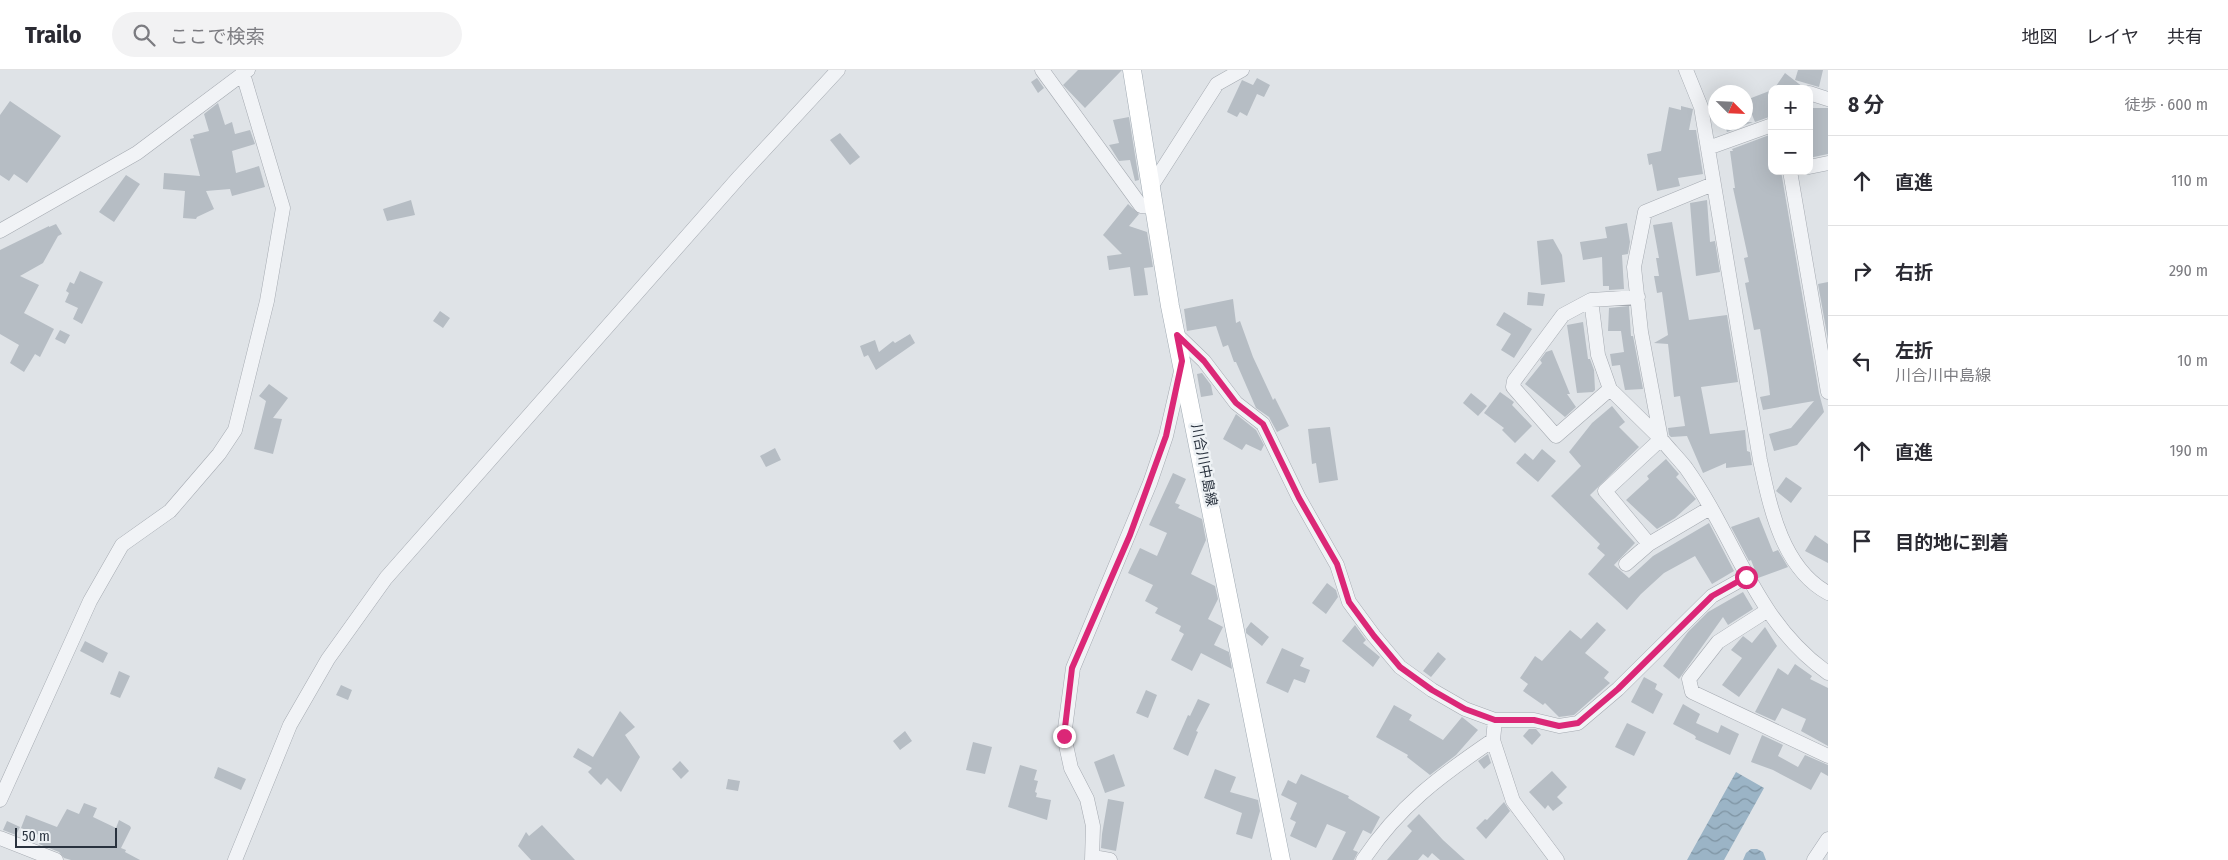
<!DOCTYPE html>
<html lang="ja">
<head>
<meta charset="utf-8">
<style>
	:root { --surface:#fff; --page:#f2f2f3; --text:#2b2b33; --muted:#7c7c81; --line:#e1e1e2 }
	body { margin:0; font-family:"Fira Sans Condensed","Noto Sans JP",sans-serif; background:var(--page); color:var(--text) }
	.controls { position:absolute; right:15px; top:15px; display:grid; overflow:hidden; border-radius:10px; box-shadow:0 5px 20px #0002 }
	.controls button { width:45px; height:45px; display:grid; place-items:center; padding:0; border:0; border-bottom:1px solid var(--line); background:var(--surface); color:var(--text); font:25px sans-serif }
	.compass { position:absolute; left:1708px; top:15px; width:45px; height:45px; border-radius:50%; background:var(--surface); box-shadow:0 5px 20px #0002; rotate:114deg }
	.scale { position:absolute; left:15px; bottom:12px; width:102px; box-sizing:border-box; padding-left:5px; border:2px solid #29323e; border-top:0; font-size:14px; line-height:18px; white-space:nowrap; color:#29323e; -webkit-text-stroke:4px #eef2f5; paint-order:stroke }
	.stop { position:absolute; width:15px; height:15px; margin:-11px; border:4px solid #db2777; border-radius:50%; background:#fff }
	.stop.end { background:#db2777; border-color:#fff; box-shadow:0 1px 5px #0008 }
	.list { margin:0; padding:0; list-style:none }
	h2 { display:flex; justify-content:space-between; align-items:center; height:65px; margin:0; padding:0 20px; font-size:21px }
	h2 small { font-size:16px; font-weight:400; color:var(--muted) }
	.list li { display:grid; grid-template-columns:32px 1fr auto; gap:15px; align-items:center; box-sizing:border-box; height:90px; padding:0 20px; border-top:1px solid var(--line) }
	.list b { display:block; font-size:19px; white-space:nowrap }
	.list p { margin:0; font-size:16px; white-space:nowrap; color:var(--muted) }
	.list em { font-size:16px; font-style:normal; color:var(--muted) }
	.icon { flex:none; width:28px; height:28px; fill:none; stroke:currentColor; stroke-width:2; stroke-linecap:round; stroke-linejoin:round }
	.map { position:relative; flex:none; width:1828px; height:790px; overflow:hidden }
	header { display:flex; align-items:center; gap:30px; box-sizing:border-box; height:70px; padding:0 25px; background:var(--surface); border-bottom:1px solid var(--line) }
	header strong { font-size:24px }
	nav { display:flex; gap:28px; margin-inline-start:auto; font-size:18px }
	.search { width:350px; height:45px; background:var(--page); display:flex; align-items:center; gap:12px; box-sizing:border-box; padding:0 18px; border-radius:28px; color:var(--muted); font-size:19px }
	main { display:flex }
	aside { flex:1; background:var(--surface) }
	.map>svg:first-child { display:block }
	.water { fill:url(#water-waves) }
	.building { fill:#b6bdc4 }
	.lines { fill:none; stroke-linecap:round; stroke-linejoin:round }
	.minor-casing { stroke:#a5aab1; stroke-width:15 }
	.major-casing { stroke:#9fa9b2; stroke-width:19 }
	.minor { stroke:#f1f3f6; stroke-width:14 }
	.major { stroke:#fff; stroke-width:18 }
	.route { stroke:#db2777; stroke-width:6 }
	.labels { text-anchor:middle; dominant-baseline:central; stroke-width:5; stroke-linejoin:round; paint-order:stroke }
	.street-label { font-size:14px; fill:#29323e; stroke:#eef2f5 }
</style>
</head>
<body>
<header>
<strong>Trailo</strong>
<div class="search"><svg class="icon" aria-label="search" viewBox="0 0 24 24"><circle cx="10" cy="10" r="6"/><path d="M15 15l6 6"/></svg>ここで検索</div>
<nav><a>地図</a><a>レイヤ</a><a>共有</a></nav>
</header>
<main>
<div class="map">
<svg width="1828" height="790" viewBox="0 0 1828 790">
	<defs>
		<pattern id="water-waves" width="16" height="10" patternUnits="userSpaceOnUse" patternTransform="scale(1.25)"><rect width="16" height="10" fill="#9bb4c6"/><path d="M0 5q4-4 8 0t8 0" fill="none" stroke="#7e93a2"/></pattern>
	</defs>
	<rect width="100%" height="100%" fill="#dfe3e7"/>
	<path class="water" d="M1736,702l28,16 -40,72h-37z
		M1751,779h6l6,3 3,8h-23l3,-7z"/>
	<path class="building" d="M1078,0h44l-37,38 -22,-23z
		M1798,0h25l-4,17 -24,-7z
		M1785,3l18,14 -1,2h-28z
		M1037,8l7,10 -6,5 -7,-11z
		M1257,8l13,7 -6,12 -7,-3 -10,22 -7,-4 -3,5 -10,-5 15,-32 11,5z
		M1772,20v26l-17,6 -9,-22z
		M10,31l51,35 -34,47 -13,-9 -5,7 -9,-6v-60z
		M218,33l7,22 7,-3 3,12 15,-4 5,14 -23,7 4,22 23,-7 6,21 -33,9 -2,-7 -24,2 8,18 -17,8 -1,2 -13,-1 2,-27 -22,-2 1,-16 36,3 -10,-37 4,-1 -1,-3 16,-4 -5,-17z
		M1681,36l12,3 -4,21h7l7,44 -25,4 2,8 -23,5 -5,-27 -3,1 -2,-11 14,-3 8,-44 12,3z
		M1811,38h17v46l-19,4v-12h3z
		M1129,47l10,63 -4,1 -5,-21 -11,1 -10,-16 10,-2 -6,-23z
		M1724,52h29l-26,10z
		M840,63l20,24 -10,8 -20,-25z
		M1772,64v37h9l38,222 5,19 -27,33 -23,6 -5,-17 22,-6 23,-27 -51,9 -3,-13 10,-2 -2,-17 -8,-49 -6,1 -9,-47 4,-1 -5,-24 4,-1 -15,-69h2l-5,-37h3l-1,-2z
		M126,105l14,9 -26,38 -15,-10z
		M411,130l4,15 -28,6 -4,-12z
		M1707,130l3,42 5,-1 5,31 -24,4 -6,-73z
		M1128,134l11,10 -10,12 18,6 6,35 -9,1 4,27 -14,1 -4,-29 -21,3 -2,-14 15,-2 -19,-19z
		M1672,152l17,98 38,-5 11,67 -37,5 9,47 35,-4 2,21 3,1 2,13 -26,3v-5l-23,10 -16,-37 -16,1 -2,-2 -1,-7 17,-2 -5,-30 -6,1 -6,-53 -14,-1 14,-8 -6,-43 -5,1 -3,-17h5l-3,-18h3l-6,-33z
		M1627,153l3,19 -2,12 -6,1 2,34 -15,1v-4h-6l-1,-29 -19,3 -3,-18 27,-4 -2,-11z
		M56,154l6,10 -4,2 -15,27 -23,13 19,9 -15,28 30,16 -14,28 -5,-3 -11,18 -14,-9 9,-18 -19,-11v-84l49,-24v1z
		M1553,169l9,16 3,27 -24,3 -4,-44z
		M80,201l23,11 -21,42 -9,-5 5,-11 -13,-6 4,-9 -3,-2 4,-9 4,2z
		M1828,212v58l-10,-56z
		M1528,222l17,2 -2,12 -16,-1z
		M1233,229l3,24 4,-2 13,36 20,43 2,-2 14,28 -12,6 -8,-15 -13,-9 -20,-46h-2l-6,-17 -5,2 -7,-21 -29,5 -3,-22z
		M1629,236l2,30h2l10,53 -18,1 -5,-25 -8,1 -2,-12 14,-2 -3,-21h-13l1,-23z
		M440,241l10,7 -7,10 -10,-7z
		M1504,242l28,17 -18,29 -13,-8 10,-16 -15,-9z
		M1583,252l5,37h2l4,11 1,20 -2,2 -16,1 -10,-68z
		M60,260l10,5 -5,9 -10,-5z
		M910,264l5,9 -39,27 -8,-15 -4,2 -4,-11 15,-6 4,12 14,-11 2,2z
		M1552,280l18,44h-3l9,13 -11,10 -40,-33 17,-21 -2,-3 6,-8z
		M1202,303l9,12 2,10 -12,2 -4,-23z
		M269,314l19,14 -15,20 9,1 -9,35 -19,-5 12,-48 -7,-5z
		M1500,322l14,10 -2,3 20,21 -17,17 -13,-13 2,-2 -20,-15z
		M1471,323l16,13 -9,10 -15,-13z
		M1612,336l13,16 -6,5 20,20 -49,48 45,48 -21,22 15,13 24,-22 56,-33 25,48 -22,13 -17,-28 -31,17 -23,21 -14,16 -39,-36 17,-19 -8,-7 3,-4 -49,-48 30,-30 -12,-14 23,-29z
		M1236,344l20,16 8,15 -3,6 -15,-7 -4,6 -19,-11z
		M1330,357l8,53 -19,3 -3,-20 -4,1 -4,-35z
		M775,378l6,12 -15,7 -6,-11z
		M1542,379l14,12 -18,21 -22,-19 9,-10 8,7z
		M1666,389l13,15 -3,3 20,22 -21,19 -18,11 -31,-29 23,-21 -2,-3z
		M1173,403l13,6 -11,24 5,2 -2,3 24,11 4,21 -15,34 24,12 3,13 -10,20 15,8 -9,18 15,7 3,17 -31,-16 -9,18 -21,-11 13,-26 -5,-3 2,-5 -26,-13 3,-5 -13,-7 8,-16 -25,-12 12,-25 17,8 10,-23 -18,-8z
		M1786,407l16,11 -11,15 -15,-12z
		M1759,447l14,35 5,-2 10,17 -30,11 -7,-18 -2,1 -18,-34z
		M1815,465l13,9v19l-23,-12z
		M1327,513l9,7 2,7 -12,17 -14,-11z
		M1743,522l10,17 -25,16 -5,-8 -44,62 -16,-13 25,-34 20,-20z
		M1251,552l18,15 -7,9 -16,-13v-4z
		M1597,552l9,8 -21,23 24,19 -5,6 6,5 -36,32 -15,2 -14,-14 -2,2 -20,-14 5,-7 -8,-6 15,-22 7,5 28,-31 11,9z
		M1355,555l11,15 -3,3 17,14 -7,10 -31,-26z
		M1765,557l12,19 -38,51 -17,-12 20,-27 -11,-8 12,-14 9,7z
		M85,571l23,12 -5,10 -23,-12z
		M1282,578l22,10 -4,8 10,4 -5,13 -11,-4 -6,14 -22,-10z
		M1438,582l8,7 -15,18 -8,-6z
		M1795,594l17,12 -2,3 18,9v58l-27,-15 5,-12 -24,-11 -7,13 -20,-9 23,-44 10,7z
		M119,601l11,5 -10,22 -10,-4z
		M1644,607l13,7 -2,5 8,5 -10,20 -22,-12z
		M341,615l11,5 -4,10 -12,-5z
		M1146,620l11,5 -9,23 -12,-5z
		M1198,629l12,5 -14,27 2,1 -10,24 -15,-7 15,-34 2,1z
		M1683,634l17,10 -4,9 22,10 3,-8 18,9 -9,21 -35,-16 1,-2 -2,-2 -21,-11z
		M1394,635l18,10 -3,5 34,20 19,-23 16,13 -22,25 -26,20 -23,-18 1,-2 -32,-18z
		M620,641l15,16 -10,8 15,22 -19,35 -14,-14 -6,7 -13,-13 4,-4 -19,-11 5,-9 15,9z
		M1627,653l19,9 -12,24 -19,-9z
		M1529,659h7l5,6 -9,10 -9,-9z
		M905,661l7,10 -12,9 -7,-9z
		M1762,665l21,10 -5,11 20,11 7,-12 23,10v11l-7,-4 -10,18 -38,-20 -22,-8z
		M973,672l19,5 -7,27 -19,-4z
		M1114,684l11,32 -20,7 -11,-31z
		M1488,684l3,9 -7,6 -6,-8z
		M680,691l9,10 -8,8 -9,-10z
		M1020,695l17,5 -3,10 4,1 -3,11 2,1 -1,4 15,3 -4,20 -39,-13z
		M218,697l28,12 -5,11 -27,-12z
		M1215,699l21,8 -6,15 28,8 2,11 -8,28 -16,-5 6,-21 -38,-15z
		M1552,701l15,16 -10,10 6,6 -10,8 -5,-6 -3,4 -16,-17z
		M1301,704l48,22 -1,2 32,19 -9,17 -8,-4 -10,20 5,2 -4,8h-22l14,-28 -19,-8 -11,24 -26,-12 6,-14 -6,-3 7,-16 -16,-8 7,-15 8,4z
		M728,709l12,2 -2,10 -12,-2z
		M1108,729l16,3 -8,49 -15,-3 1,-14z
		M1504,732l6,9 -24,28 -10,-11 9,-9 2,1z
		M84,733l13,5 -4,9 23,11 3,-8 11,6 1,2 -10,20 5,2 -1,2 15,8h-69l-7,-2 -5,-6 -20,-8 3,-8 -21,-8 5,-13 31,12 10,-18 12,5z
		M1419,744l24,26 22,20h-25l-8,-7 -4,5 -5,-4 -5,6h-31l25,-29 -5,-5z
		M7,751l13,6 -4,8 -13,-5z
		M542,755l33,35h-44l-13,-14 8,-14 3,4z"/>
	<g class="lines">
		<g class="minor-casing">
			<path id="minor" d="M1042,0l99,136 12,1
				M1686,0l15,37 59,353c10,47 22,108 68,133
				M1809,23l19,6
				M1708,78l64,-23
				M1809,97l19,-4
				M1790,101l38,221
				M1151,117l66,-103 25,-14
				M0,161l137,-78 111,-83
				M1591,230l7,55 12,34 51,50
				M1177,265l27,26 32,42 27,21 36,74 38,67 12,37 25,34 26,31 32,23 33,19 30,11
				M1610,319l-54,47 -43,-49 1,-6 49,-66 28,-15 47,-3
				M1661,369l-20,-107 -7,-65 11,-55 68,-28
				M1649,474l-44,-53 56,-52c8,10 17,19 25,29 50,70 68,153 142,205
				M1626,494l23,-20 61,-36
				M1768,540l-50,32 -29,37 3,13 136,64
				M0,730l90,-199 32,-56 48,-34 49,-57 16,-24 32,-129 16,-93 -40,-134
				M0,768l56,22
				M1093,787l17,3
				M235,790l55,-135 38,-66 58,-81 354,-402 98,-106
				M1092,790l1,-34 -6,-27 -16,-31 -7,-32 9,-68 77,-185 16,-47 15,-65
				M1363,790c36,-54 77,-84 130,-120
				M1557,790l-44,-59 -20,-61 2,-20h39l25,6 19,-3 40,-34 94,-93 34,-19
				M1814,790l14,-21"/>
		</g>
		<g class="major-casing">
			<path id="major" d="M1132,0l38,236 111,554"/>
		</g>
		<use href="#minor" class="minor"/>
		<use href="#major" class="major"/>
	</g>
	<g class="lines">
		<path class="route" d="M1064,666l8,-68 58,-133 36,-99 16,-75 -5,-26 27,26 32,42 27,21 36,74 38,66 12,38 25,34 26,31 32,23 33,19 30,11h39l25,6 19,-3 40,-34 94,-93 34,-19"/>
	</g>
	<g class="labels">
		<g class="street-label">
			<text transform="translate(1204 395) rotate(79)">川合川中島線</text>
		</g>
	</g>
</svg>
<div class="controls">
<button>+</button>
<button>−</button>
</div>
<svg class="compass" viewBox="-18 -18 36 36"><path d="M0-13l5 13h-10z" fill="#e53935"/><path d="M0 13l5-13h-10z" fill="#7c7c81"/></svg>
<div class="scale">50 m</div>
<div class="stop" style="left:1746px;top:507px"></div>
<div class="stop end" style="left:1064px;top:666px"></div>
</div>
<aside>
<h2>8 分<small>徒歩 · 600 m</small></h2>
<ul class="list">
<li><svg class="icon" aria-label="ahead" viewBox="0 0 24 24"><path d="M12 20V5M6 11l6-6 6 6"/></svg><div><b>直進</b></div><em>110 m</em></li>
<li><svg class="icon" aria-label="right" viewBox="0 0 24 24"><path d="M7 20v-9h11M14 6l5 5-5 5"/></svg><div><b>右折</b></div><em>290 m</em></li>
<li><svg class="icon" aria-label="left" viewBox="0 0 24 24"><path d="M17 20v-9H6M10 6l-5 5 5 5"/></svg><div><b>左折</b><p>川合川中島線</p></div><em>10 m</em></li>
<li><svg class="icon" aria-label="ahead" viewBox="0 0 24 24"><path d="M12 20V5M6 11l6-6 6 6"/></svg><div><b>直進</b></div><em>190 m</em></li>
<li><svg class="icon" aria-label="arrive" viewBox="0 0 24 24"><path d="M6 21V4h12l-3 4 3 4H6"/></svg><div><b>目的地に到着</b></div></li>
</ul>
</aside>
</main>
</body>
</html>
